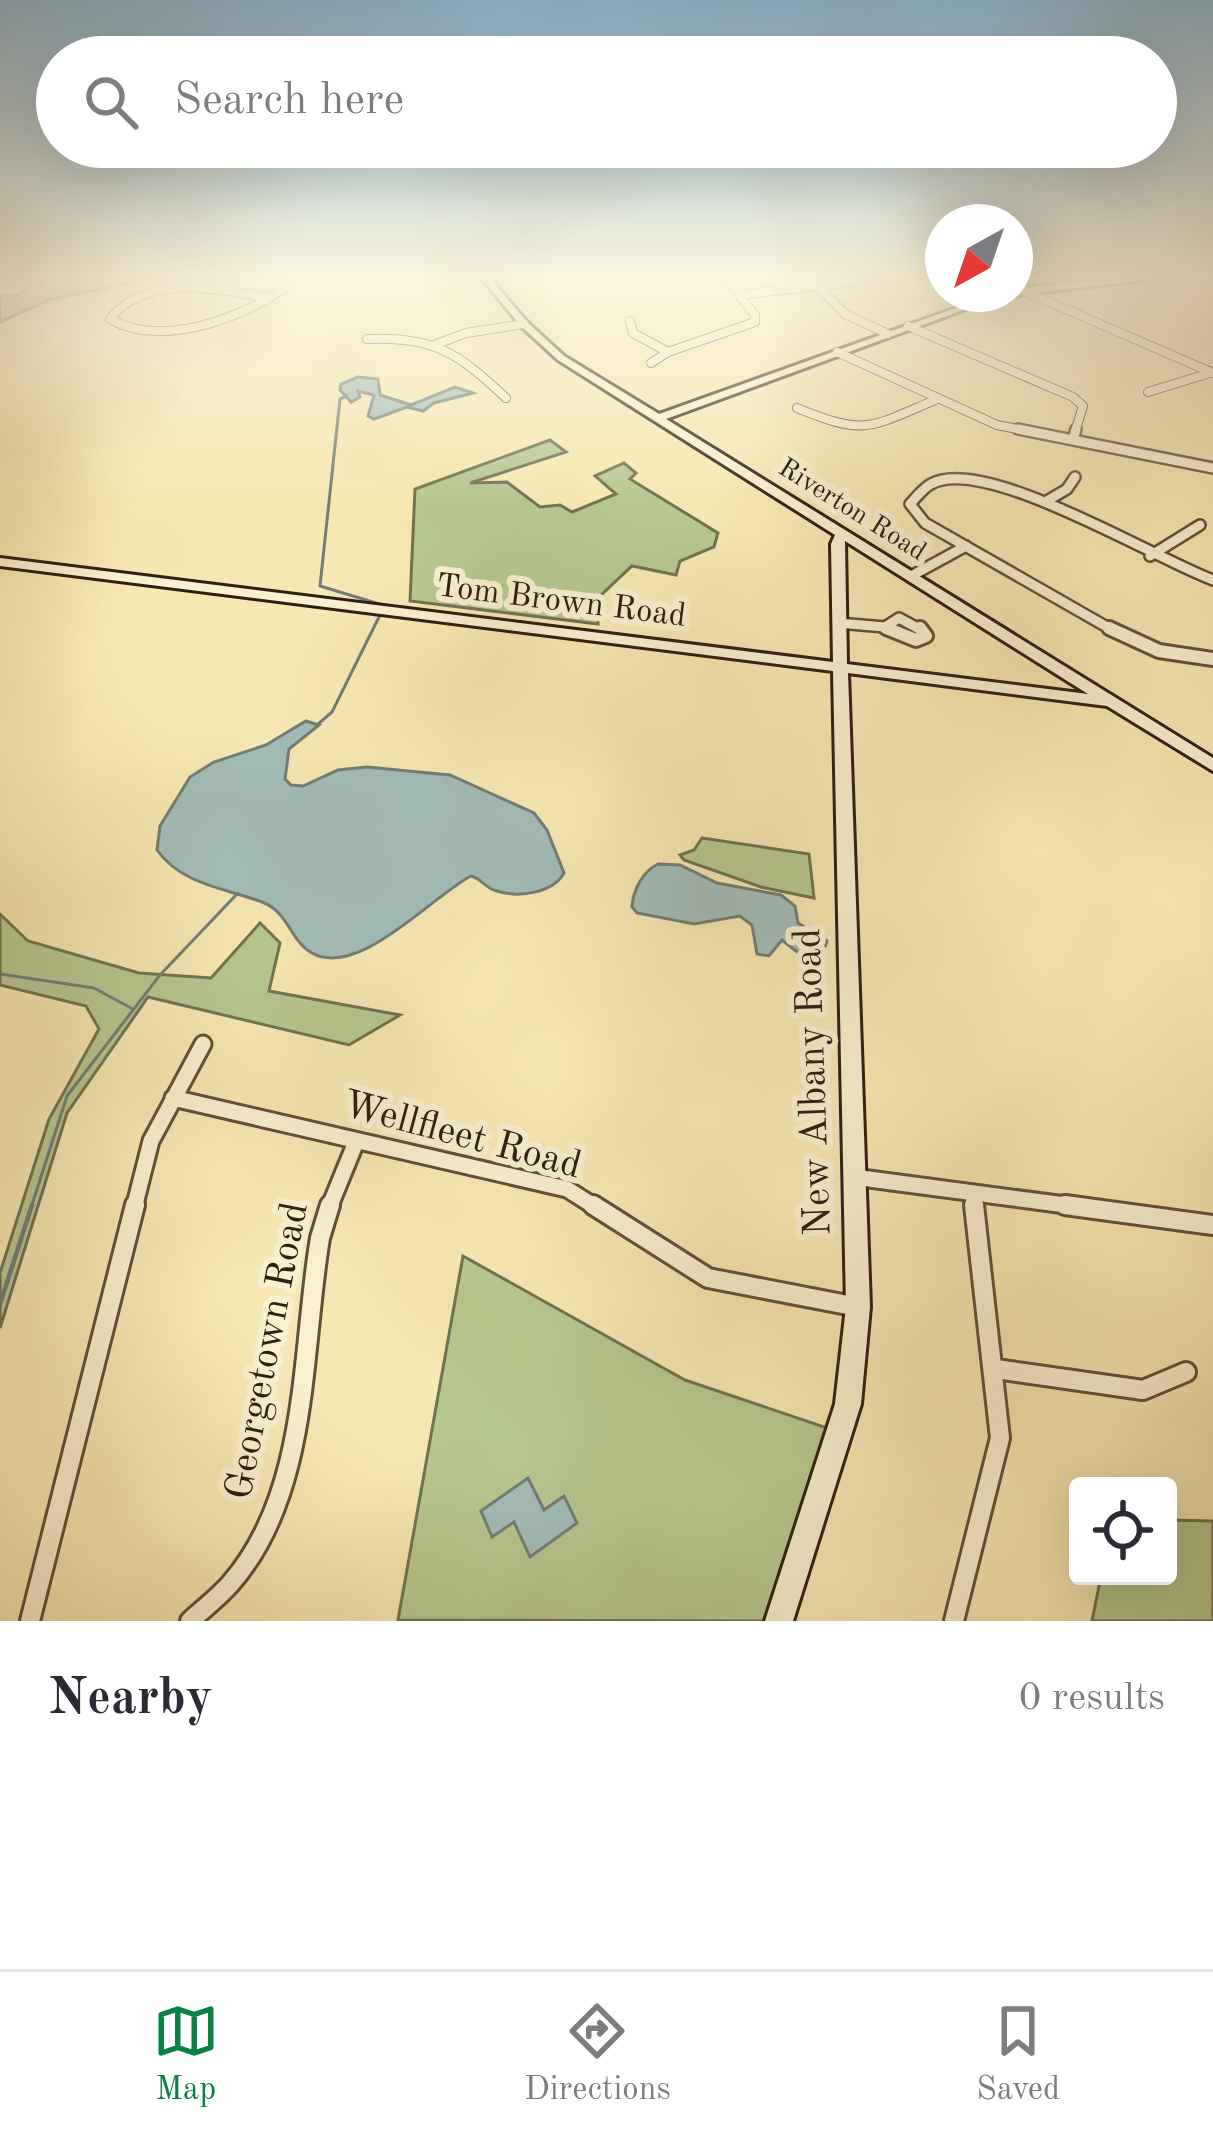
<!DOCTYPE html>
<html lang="en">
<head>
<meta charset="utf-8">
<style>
	:root { --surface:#fff; --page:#f2f2f3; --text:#2b2b33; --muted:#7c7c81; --line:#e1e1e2; --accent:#0b8043 }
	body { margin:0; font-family:"Old Standard TT",serif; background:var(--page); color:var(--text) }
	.controls { position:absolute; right:36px; bottom:36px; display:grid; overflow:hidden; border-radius:12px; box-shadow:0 12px 48px #0002 }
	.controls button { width:108px; height:108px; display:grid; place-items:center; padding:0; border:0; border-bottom:3px solid var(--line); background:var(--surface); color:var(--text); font:60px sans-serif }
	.compass { position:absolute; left:925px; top:204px; width:108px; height:108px; border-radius:50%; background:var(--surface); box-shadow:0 12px 48px #0002; rotate:220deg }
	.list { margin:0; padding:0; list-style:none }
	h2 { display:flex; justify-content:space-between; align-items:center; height:156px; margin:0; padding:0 48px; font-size:51px }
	h2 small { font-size:39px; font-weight:400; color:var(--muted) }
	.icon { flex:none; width:66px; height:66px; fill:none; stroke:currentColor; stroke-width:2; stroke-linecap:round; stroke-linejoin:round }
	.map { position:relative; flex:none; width:1213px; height:1621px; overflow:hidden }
	.search { position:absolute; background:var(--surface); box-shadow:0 12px 48px #0002; left:36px; right:36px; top:36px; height:132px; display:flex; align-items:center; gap:30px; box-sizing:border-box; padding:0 42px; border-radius:66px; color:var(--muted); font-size:45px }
	.sheet { height:348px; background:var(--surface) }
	nav { display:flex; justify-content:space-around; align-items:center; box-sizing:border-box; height:168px; border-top:3px solid var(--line); background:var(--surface); font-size:33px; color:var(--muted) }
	nav a { display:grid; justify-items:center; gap:6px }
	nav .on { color:var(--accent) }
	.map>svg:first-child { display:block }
	.green { fill:#b7c791; stroke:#727252; stroke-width:3 }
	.water { fill:#a1bdb8; stroke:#737d76; stroke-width:3 }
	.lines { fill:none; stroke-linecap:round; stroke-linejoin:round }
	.stream-far1 { stroke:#737d76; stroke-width:3 }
	.stream { stroke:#737d76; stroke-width:4.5 }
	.street-far4-casing { stroke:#60503a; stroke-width:10 }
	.street-far3-casing { stroke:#60503a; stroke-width:14 }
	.street-far2-casing { stroke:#60503a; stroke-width:18 }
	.street-far1-casing { stroke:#60503a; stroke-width:21 }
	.street-casing { stroke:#60503a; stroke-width:24 }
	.secondary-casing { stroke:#2e1e12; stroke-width:6 }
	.street-far4 { stroke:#f9f0ce; stroke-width:8 }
	.street-far3 { stroke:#f9f0ce; stroke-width:9 }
	.street-far2 { stroke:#f9f0ce; stroke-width:12 }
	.street-far1 { stroke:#f9f0ce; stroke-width:15 }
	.street { stroke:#f9f0ce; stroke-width:18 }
	.secondary { fill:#f9f0ce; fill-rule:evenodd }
	.labels { text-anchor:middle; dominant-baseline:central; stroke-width:12; stroke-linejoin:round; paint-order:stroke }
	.far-street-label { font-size:27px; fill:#2e1e12; stroke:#f9f0ce }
	.street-label { font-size:33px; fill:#2e1e12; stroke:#f9f0ce }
	.near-street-label { font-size:39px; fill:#2e1e12; stroke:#f9f0ce }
</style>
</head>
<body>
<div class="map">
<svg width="1213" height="1621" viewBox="0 0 1213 1621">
	<rect width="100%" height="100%" fill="#f6e8b4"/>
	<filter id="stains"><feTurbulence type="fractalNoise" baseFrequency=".00167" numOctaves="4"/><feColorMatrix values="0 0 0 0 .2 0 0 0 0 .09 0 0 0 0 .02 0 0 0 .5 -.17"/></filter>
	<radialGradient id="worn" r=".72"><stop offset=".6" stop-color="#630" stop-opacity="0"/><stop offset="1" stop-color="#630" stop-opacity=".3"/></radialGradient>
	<path class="green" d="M52,276h109l-112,24 -49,22v-26l16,-1z
		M550,440l16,12 -96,31 37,-1 33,25 20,-2 12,7 44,-18 -21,-18 29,-13 12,10 -6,6 88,54 -4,14 -34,14 -4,14 -44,-9 -34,32v26l-188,-23 5,-112z
		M702,838l107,16 5,44 -53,-11 -77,-27 -4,-5 14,-5z
		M0,914l28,27 111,32 72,5 49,-55 20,20 -11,48 131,24 -51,30 -201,-48 -81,116 -67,215v-55l49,-154 50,-90 -13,-23 -86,-21z
		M463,1256l222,124 145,49 -65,192 -367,-1z
		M1168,1520l45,1v100h-121l9,-45h67z"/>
	<path class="water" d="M358,377l20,2 2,16 31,10 44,-18 18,6 -39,10 -11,8 -16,-4 -33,12 -6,-3 6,-21 -16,-4 2,6 -9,5 -11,-12 1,-6z
		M306,721l13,4 -30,24 -4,30 6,6 12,1 35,-16 29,-3 83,8 84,38 13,17 17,43c-11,20 -45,25 -67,18 -13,-3 -14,-12 -26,-15 -40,21 -113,103 -159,77 -22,-12 -23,-41 -50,-51 -37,-14 -80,-17 -105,-52l3,-24 30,-49 24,-15 52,-17z
		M658,864l22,1 37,18 64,12 14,11 3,17 29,18 -7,20 -15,-3 -23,-18 -13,16 -12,-2 -5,-29 -12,-9 -46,8 -57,-11 -5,-6c1,-17 11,-36 26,-43z
		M528,1478l16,32 20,-14 13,27 -47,34 -16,-35 -22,15 -11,-26z"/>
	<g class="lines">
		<path class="stream-far1" d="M347,396l-7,3 -20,187 66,20
			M317,725l15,-13 48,-97
			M0,974l94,14 37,20
			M31,1208l36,-112 93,-121 78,-82"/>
		<path class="stream" d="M0,1304l32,-99"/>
		<g class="street-far4-casing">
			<path id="street-far4" d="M817,286l28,28 43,20
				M1024,291l189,82
				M740,295l162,-19
				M267,298c-48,-10 -123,-24 -157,21 54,32 146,-5 190,-43
				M630,321l3,12 35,19
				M908,326l165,71 10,9 -8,26
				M367,339c68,-2 90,13 139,59
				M434,345l32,-12 58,-9
				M837,352l160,73 36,7
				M651,363l17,-11 87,-30v-7l-31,-39
				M1148,392l62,-19
				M797,408c68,28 72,20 138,-8"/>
		</g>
		<g class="street-far3-casing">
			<path id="street-far3" d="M1018,429l195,39
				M1073,440l3,-11
				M1045,502l22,-13 8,-12
				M1150,556l50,-31
				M913,575l53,-29
				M838,623l47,4
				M885,627l9,4
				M885,627l14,-9 24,13
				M1114,631l-189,-108 -15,-19c6,-6 13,-16 21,-20 53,-30 224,75 282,96"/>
		</g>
		<g class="street-far2-casing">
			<path id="street-far2" d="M886,628l30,12 10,-4 -6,-8
				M1109,628l50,23 54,8"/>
		</g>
		<g class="street-far1-casing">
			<path id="street-far1" d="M173,1098l394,91 30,19
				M854,1177l234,31
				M973,1195l2,13
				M134,1208l17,-67 52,-97
				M329,1208l27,-66"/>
		</g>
		<g class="street-casing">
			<path id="street" d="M593,1205l115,73 150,29
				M1065,1205l148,20
				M996,1369l147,21 43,-18
				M30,1621l105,-416
				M190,1621c13,-12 29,-24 41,-38 79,-91 70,-232 89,-345l10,-33
				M954,1621l46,-183 -26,-233"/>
		</g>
		<g class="secondary-casing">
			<path id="secondary" d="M480,276h8l39,46 37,34 95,58 336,-120h12l-341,125 547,339v13l-106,-65 -259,-33 22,634 -9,97 -68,217h-28l70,-217 11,-97 -13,-636 -833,-105v-8l833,104 -2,-118 4,-9 -277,-175 -37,-34zM845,541l243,153 -241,-30z
				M1134,276h22l-4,3 -137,16 -2,-1h2v-5z"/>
		</g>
		<use href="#street-far4" class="street-far4"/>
		<use href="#street-far3" class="street-far3"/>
		<use href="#street-far2" class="street-far2"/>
		<use href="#street-far1" class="street-far1"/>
		<use href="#street" class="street"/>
		<use href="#secondary" class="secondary"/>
	</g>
	<linearGradient id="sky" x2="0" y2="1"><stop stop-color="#8bb8d5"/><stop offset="0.55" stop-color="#fbf5dd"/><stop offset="1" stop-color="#fbf5dd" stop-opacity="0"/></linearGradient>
	<rect width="1213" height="503" fill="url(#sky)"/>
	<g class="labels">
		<g class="far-street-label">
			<text transform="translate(852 510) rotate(32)">Riverton Road</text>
		</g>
		<g class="street-label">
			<text transform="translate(561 602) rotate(7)">Tom Brown Road</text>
		</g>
		<g class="near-street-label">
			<text transform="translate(814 1082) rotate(-92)">New Albany Road</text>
			<text transform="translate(462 1136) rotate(15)">Wellfleet Road</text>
			<text transform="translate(268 1351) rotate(-79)">Georgetown Road</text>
		</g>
	</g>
	<rect width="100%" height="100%" filter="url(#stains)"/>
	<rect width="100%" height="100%" fill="url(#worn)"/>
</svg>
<div class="controls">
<button><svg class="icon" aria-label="locate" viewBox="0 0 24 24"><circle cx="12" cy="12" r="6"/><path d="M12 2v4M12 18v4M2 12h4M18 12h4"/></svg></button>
</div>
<svg class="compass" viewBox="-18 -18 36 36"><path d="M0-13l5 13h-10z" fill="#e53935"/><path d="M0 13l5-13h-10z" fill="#7c7c81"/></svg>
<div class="search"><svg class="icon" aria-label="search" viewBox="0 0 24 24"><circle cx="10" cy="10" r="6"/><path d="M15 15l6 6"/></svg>Search here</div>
</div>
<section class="sheet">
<h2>Nearby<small>0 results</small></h2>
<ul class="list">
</ul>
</section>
<nav>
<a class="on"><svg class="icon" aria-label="map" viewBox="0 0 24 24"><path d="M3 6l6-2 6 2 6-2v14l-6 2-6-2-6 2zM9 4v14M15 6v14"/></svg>Map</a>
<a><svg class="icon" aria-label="directions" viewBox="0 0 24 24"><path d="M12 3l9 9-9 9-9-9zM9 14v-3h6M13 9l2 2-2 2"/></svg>Directions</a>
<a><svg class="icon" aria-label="saved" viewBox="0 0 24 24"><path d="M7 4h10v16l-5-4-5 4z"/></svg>Saved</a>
</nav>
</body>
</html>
